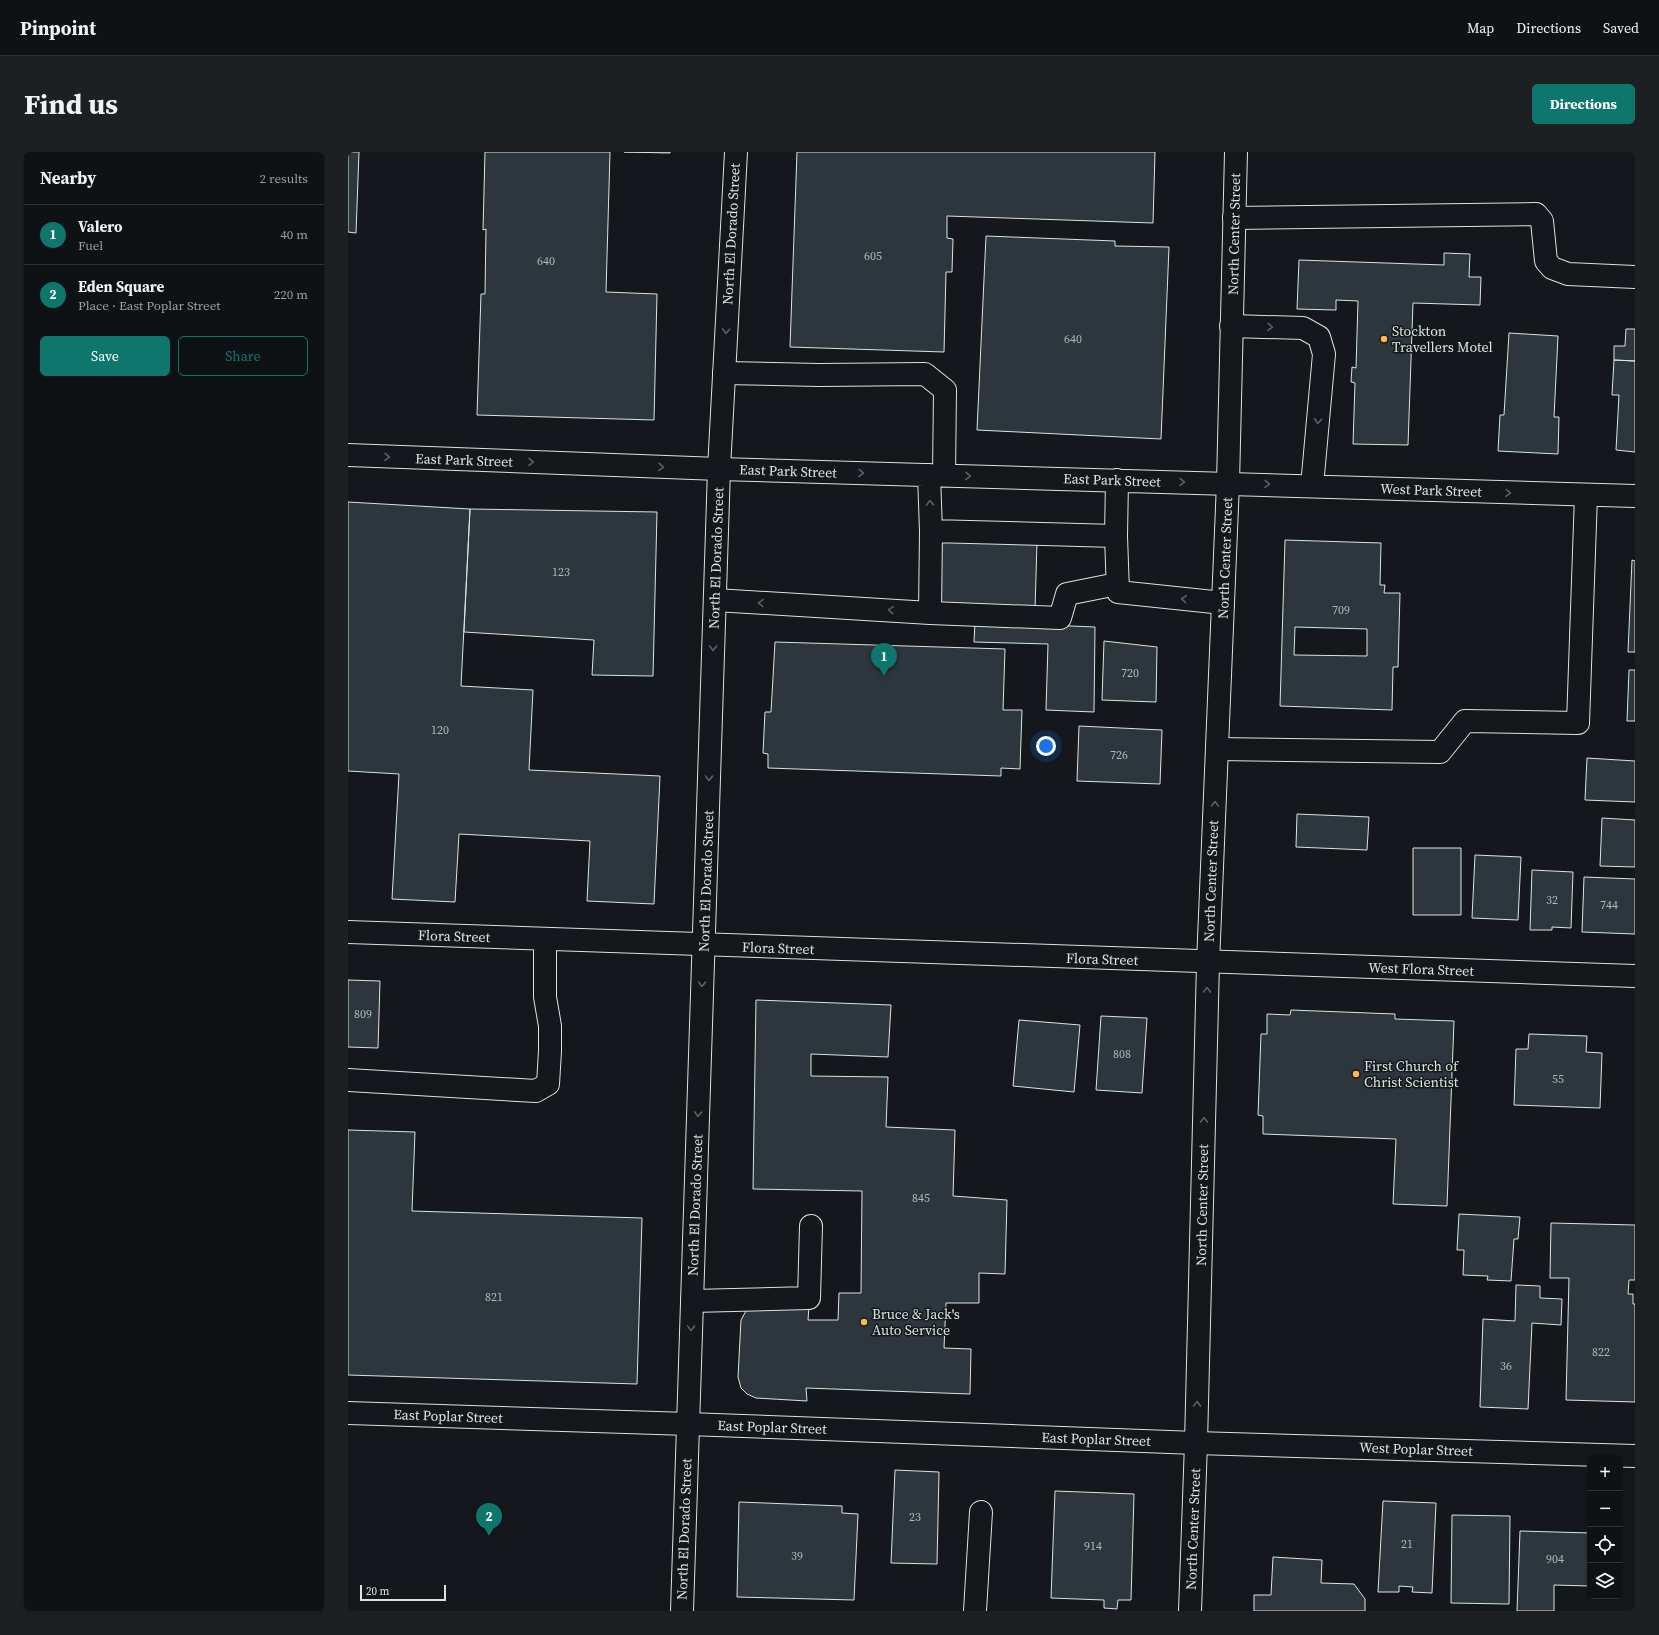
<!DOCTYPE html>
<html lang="en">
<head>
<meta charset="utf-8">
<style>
	:root { --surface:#0f1215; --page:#1d2022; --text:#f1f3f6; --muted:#9b9ea0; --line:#2f3234; --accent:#0f766e }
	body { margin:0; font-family:"Source Serif 4",serif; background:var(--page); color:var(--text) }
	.controls { position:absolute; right:12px; bottom:12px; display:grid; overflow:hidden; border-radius:6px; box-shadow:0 1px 3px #0004 }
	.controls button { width:36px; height:36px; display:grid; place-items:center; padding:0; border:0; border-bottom:1px solid var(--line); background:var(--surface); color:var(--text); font:20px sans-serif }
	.scale { position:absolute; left:12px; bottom:10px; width:86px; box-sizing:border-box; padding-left:4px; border:2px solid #d8e6dc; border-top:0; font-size:11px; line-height:14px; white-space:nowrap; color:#d8e6dc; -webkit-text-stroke:3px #14181c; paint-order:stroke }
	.you { position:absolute; left:698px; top:594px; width:14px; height:14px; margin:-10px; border:3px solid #fff; border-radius:50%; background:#1a73e8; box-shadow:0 0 0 6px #1a73e833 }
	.badge { display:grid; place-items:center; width:26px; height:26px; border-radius:50%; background:var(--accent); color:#fff; font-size:13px; font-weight:700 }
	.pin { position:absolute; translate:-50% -33px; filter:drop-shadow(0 1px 2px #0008) }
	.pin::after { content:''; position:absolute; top:21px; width:14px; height:12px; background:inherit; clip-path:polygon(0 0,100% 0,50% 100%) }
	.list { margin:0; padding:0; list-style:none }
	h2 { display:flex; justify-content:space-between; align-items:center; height:52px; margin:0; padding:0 16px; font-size:17px }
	h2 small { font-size:13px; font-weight:400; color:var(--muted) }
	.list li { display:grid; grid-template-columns:26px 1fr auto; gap:12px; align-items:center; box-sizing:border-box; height:60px; padding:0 16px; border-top:1px solid var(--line) }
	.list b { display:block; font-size:15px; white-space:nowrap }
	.list p { margin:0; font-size:13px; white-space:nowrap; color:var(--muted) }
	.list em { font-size:13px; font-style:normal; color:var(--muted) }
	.actions { display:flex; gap:8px; padding:12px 16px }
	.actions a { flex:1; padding:9px 0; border:1px solid var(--accent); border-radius:6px; text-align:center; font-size:14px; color:var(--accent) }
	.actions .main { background:var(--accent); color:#fff }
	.icon { flex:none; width:22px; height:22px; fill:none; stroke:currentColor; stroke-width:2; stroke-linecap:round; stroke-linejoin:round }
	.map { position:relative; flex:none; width:1287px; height:1459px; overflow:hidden; border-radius:6px }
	header { display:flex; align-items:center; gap:24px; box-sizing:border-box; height:56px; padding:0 20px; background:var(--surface); border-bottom:1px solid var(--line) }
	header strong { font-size:19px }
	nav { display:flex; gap:22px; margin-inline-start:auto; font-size:14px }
	.intro { display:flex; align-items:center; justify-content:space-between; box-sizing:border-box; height:96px; padding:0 24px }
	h1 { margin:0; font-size:28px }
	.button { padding:10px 18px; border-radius:6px; background:var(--accent); color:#fff; font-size:14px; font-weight:700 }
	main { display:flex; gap:24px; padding:0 24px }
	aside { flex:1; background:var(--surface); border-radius:6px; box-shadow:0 1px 3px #0004 }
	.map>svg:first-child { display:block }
	.building { fill:#2c363c; stroke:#d8e6dc; fill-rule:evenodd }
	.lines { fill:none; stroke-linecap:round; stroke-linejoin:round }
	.minor-casing { stroke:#d8e6dc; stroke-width:24 }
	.major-casing { stroke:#d8e6dc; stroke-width:24 }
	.minor { stroke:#14181c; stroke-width:22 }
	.major { stroke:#14181c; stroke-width:22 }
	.oneway { stroke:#59605f }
	.poi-dot { fill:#ffb74d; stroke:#14181c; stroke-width:1.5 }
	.labels { text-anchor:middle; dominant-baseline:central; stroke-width:3; stroke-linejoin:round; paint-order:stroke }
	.number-label { font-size:12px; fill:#adbab4 }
	.street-label { font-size:14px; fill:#d8e6dc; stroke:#14181c }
	.poi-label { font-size:14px; fill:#d8e6dc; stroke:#14181c; text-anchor:start }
</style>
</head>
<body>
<header>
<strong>Pinpoint</strong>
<nav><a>Map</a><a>Directions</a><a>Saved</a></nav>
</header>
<div class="intro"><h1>Find us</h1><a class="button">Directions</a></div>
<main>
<aside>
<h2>Nearby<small>2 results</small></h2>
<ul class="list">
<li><span class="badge">1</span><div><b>Valero</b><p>Fuel</p></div><em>40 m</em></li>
<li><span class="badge">2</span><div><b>Eden Square</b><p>Place · East Poplar Street</p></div><em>220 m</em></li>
</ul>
<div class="actions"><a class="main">Save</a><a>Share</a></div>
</aside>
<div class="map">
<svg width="1287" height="1459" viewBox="0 0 1287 1459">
	<rect width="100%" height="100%" fill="#14181c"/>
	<path class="building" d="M0,0h11l-3,81 -8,-1z
		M137,0h125l-4,140 51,2 -3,126 -177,-5 4,-121h4l1,-65 -3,1z
		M276,0h46v1z
		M449,0h358l-2,71 -206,-7v22l6,1 -1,33h-6l-2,80 -154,-5z
		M638,84l129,5v5l54,1 -8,192 -184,-9z
		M1096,101l26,1 -1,23h12l-1,28 -67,-2 -5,142 -55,-1 2,-61 -4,-1 1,-15 4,1 2,-67 -22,-1v10l-39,-1 2,-49 145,5z
		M1278,177h9v32l-21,-1v-14h11z
		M1161,181l49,3 -4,81h5l-1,37 -60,-3 2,-36h4z
		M1266,208l21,1v91l-19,-2 3,-55h-7z
		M0,350l122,7 -9,177 72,4 -4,80 131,6 -6,128 -67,-3 3,-60 -131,-7 -4,68 -63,-3 7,-125 -51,-3z
		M122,357l187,3 -4,164 -61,-1 2,-35 -130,-8z
		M592,386l97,4 -2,68 -96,-2z
		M937,388l96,3 -1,42h5l-1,8h16l-2,74h-5l-1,43 -112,-4zM947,475l72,2v27l-73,-1z
		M1284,408l3,1v91h-7z
		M627,470l120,5 -1,85 -48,-2 2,-66 -74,-2z
		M756,489l53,6 -1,55 -54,-2z
		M427,490l230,7 -2,61h19l-2,59 -19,-1v8l-233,-8v-14l-5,-1 2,-41h6z
		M1281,518h6v51h-8z
		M731,574l83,4 -2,54 -83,-3z
		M1239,606l48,3v41l-50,-2z
		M949,662l72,3 -2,33 -71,-3z
		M1254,666l33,2v47l-35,-1z
		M1065,696h48v67h-48z
		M1127,703l46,2 -3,63 -46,-2z
		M1184,718l41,2 -2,56 -19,-1v3h-22z
		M1236,725l51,2v55l-53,-2z
		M0,828l32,1 -2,67 -30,-1z
		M408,848l135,5 -3,52 -77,-3v22l77,1 -2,50 69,3 -2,66 54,4 -2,74 -26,-1v30h-33l-2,45 27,1 -1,45 -164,-6 1,13 -51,-3 -9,-4 -6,-6 -3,-11 3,-57 5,-9 5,-4h58l-1,13h30l1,-27h22l1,-102 -109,-2z
		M943,858l104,4v5l59,2 -7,185 -54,-2 3,-65 -133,-5v-18l-5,-1 3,-81h6v-20l23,1z
		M753,864l46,2 -5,75 -46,-3z
		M671,868l61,5 -6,67 -61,-6z
		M1181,882l58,2 -1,16 16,1 -2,55 -86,-3 2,-56h12z
		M0,978l67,2 -3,79 230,7 -5,166 -289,-9z
		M1111,1062l61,3 -2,22h-4l-3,42 -24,-1 1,-4 -25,-1 1,-25h-7z
		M1203,1071l84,2v55h-6l-1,14h5v10h2v98l-69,-2 3,-122h-19z
		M1168,1133l24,1v12l22,1 -1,26 -29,-2 -4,86 -48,-2 3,-88 32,2z
		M547,1318l44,2 -2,92 -46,-1z
		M707,1339l79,3 -3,106h-13l-1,9 -13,-1v-8l-53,-2z
		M1035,1349l53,2 -4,90 -20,-1 1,-5 -14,-1v6h-21z
		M391,1350l103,4v7l16,1 -4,86 -117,-3z
		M1104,1363l58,1 -1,88 -58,-1z
		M1172,1379l70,2v53l-36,-1v26h-37z
		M925,1405l49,3 -1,23 33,1 11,15v12h-111v-16h17z"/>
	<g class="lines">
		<g class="minor-casing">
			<path id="minor" d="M886,66l302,-4 6,7 4,40 6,7 16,6 67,3
				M883,174l72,2 16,9 5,17 -12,132
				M376,221l95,2 106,-1 20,16 -1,85
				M0,303l371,14 916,27
				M581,323l2,56 -1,82
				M583,379l185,5 2,56 105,11
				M768,384l1,-56
				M367,448l215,13 130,5 7,-24 50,-10
				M869,597l223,3 25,-31 113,2 8,-228
				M0,780l1287,44
				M0,928l188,11 12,-7 2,-33v-25l-5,-29v-58
				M344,1149l117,-3 2,-72
				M0,1261l340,11 508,19 439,13
				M627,1459l6,-99"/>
		</g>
		<g class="major-casing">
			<path id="major" d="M334,1459l37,-1142 17,-317
				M842,1459l6,-168 12,-480 20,-480 8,-331"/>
		</g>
		<use href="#minor" class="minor"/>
		<use href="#major" class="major"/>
	</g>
	<defs><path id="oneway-chevron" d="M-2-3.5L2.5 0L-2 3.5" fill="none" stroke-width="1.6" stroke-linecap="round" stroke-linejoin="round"/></defs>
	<g class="oneway">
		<use href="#oneway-chevron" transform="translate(922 175) rotate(2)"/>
		<use href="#oneway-chevron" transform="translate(378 179) rotate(93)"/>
		<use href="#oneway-chevron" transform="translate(970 269) rotate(95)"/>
		<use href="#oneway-chevron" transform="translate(39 305) rotate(2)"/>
		<use href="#oneway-chevron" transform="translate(183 310) rotate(2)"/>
		<use href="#oneway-chevron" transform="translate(313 315) rotate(2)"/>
		<use href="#oneway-chevron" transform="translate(513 321) rotate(2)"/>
		<use href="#oneway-chevron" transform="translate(620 324) rotate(2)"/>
		<use href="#oneway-chevron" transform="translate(834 330) rotate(2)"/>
		<use href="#oneway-chevron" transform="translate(919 332) rotate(2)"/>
		<use href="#oneway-chevron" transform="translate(1160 341) rotate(2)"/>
		<use href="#oneway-chevron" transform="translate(582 351) rotate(-92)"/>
		<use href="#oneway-chevron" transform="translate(836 447) rotate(-174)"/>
		<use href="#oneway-chevron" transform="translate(413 451) rotate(-177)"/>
		<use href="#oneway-chevron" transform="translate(543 458) rotate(-177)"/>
		<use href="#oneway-chevron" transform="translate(365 496) rotate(92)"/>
		<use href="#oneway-chevron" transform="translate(361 626) rotate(92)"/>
		<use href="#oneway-chevron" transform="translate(867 652) rotate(-88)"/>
		<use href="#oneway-chevron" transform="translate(354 832) rotate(92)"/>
		<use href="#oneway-chevron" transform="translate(859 838) rotate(-89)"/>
		<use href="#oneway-chevron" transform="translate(350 962) rotate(92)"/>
		<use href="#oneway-chevron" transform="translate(856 968) rotate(-89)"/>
		<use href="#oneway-chevron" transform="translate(343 1176) rotate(92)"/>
		<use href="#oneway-chevron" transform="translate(849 1252) rotate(-89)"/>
	</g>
	<g class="poi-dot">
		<circle cx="1036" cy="187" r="4"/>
		<circle cx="1008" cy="922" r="4"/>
		<circle cx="516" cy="1170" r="4"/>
	</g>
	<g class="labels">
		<g class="number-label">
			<text x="525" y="104">605</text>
			<text x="198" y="109">640</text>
			<text x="725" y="187">640</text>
			<text x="213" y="420">123</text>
			<text x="993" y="458">709</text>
			<text x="782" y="521">720</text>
			<text x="92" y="578">120</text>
			<text x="771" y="603">726</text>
			<text x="1204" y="748">32</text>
			<text x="1261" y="753">744</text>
			<text x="15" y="862">809</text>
			<text x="774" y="902">808</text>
			<text x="1210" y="927">55</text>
			<text x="573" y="1046">845</text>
			<text x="146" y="1145">821</text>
			<text x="1253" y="1200">822</text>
			<text x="1158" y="1214">36</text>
			<text x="567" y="1365">23</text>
			<text x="1059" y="1392">21</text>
			<text x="745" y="1394">914</text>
			<text x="449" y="1404">39</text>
			<text x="1207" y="1407">904</text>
		</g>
		<g class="street-label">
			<text transform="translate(383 82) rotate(-87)">North El Dorado Street</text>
			<text transform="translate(886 82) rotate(-89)">North Center Street</text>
			<text transform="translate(116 308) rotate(2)">East Park Street</text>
			<text transform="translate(440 319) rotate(2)">East Park Street</text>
			<text transform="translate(764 328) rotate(2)">East Park Street</text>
			<text transform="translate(1083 338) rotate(2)">West Park Street</text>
			<text transform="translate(368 406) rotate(-88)">North El Dorado Street</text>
			<text transform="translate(877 406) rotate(-88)">North Center Street</text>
			<text transform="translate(358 729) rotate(-88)">North El Dorado Street</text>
			<text transform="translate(863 729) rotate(-88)">North Center Street</text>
			<text transform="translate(106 784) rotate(2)">Flora Street</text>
			<text transform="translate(430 796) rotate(2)">Flora Street</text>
			<text transform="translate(754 807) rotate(2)">Flora Street</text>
			<text transform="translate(1073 817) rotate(2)">West Flora Street</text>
			<text transform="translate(347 1053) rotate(-88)">North El Dorado Street</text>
			<text transform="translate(854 1053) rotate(-89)">North Center Street</text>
			<text transform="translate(100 1264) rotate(2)">East Poplar Street</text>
			<text transform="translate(424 1275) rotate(2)">East Poplar Street</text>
			<text transform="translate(748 1287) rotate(2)">East Poplar Street</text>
			<text transform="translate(1068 1297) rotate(2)">West Poplar Street</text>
			<text transform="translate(336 1377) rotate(-88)">North El Dorado Street</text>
			<text transform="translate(845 1377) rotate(-88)">North Center Street</text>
		</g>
		<g class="poi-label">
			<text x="1044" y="179">Stockton<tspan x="1044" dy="16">Travellers Motel</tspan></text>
			<text x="1016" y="914">First Church of<tspan x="1016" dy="16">Christ Scientist</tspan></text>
			<text x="524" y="1162">Bruce &amp; Jack's<tspan x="524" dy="16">Auto Service</tspan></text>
		</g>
	</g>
</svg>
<div class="controls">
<button>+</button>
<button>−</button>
<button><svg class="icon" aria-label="locate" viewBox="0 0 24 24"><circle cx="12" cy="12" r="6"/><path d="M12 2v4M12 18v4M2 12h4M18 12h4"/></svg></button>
<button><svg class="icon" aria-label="layers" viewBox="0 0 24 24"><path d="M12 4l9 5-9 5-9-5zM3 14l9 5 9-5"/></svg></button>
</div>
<div class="scale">20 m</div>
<div class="you"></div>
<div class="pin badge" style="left:536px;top:524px">1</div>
<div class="pin badge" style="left:141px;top:1384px">2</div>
</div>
</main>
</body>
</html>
